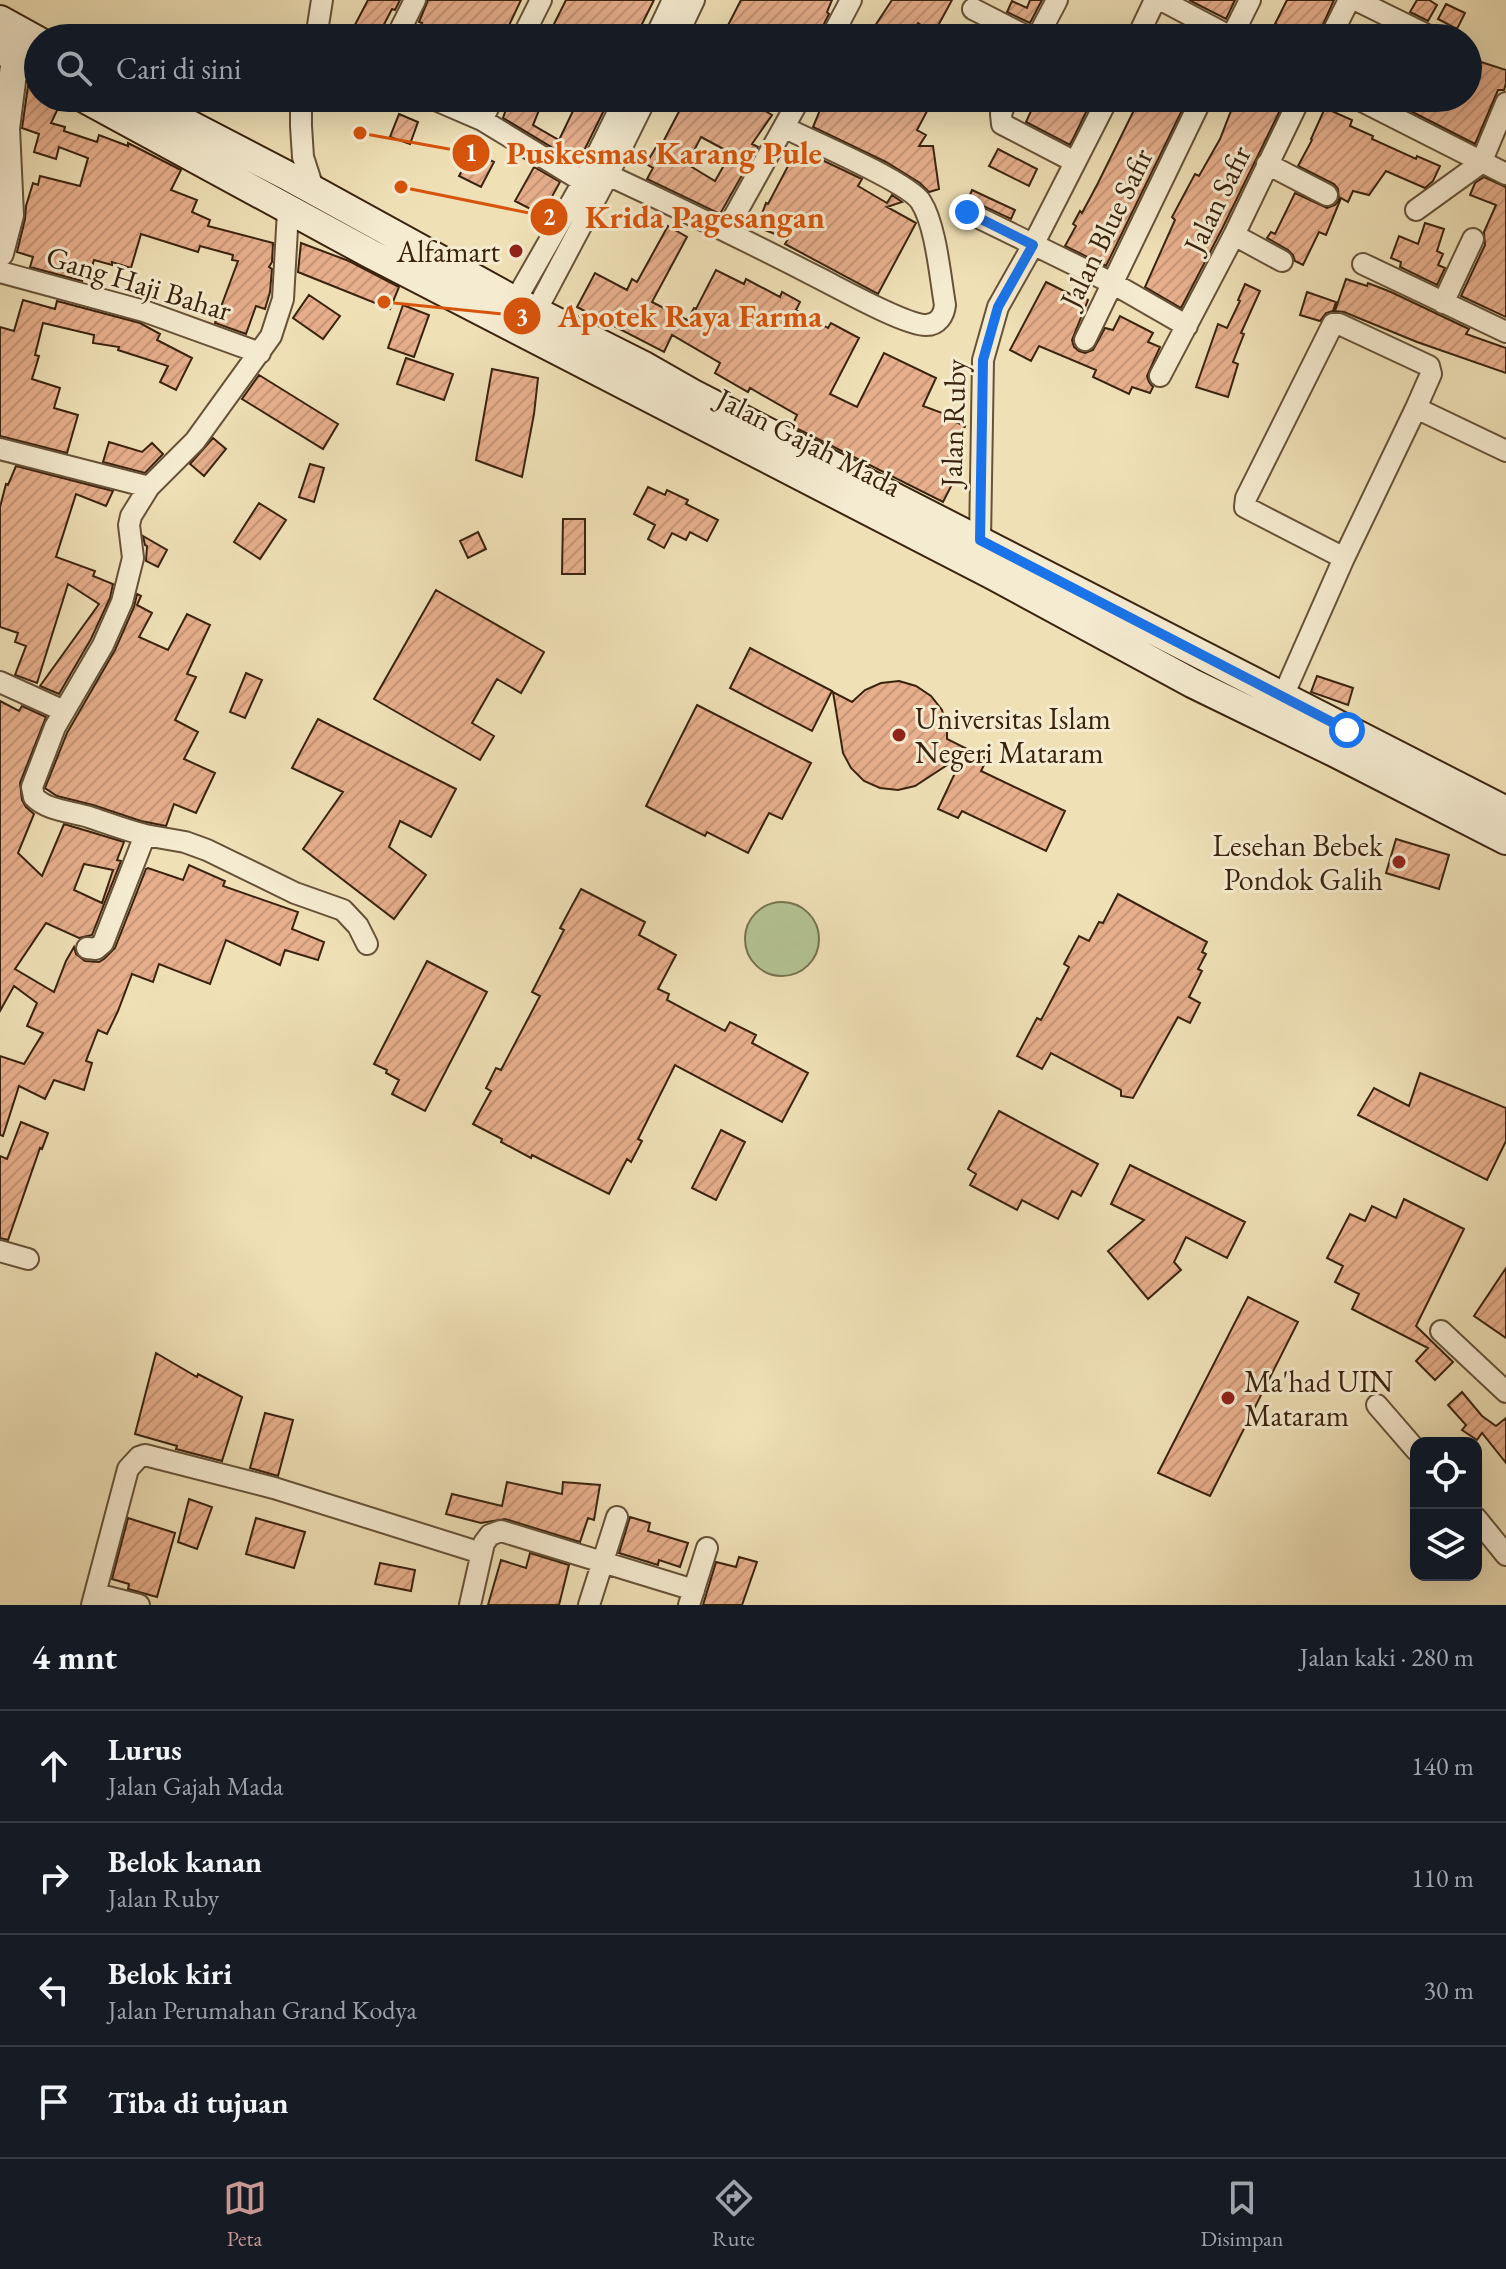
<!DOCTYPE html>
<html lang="id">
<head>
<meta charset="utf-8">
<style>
	:root { --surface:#171b24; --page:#20242c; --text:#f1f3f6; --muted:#9ea1a6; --line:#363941; --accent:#c59692 }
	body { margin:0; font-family:"EB Garamond",serif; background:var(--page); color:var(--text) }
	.controls { position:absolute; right:24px; bottom:24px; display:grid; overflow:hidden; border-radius:16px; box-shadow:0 8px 32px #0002 }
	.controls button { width:72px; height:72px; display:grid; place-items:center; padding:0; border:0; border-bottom:2px solid var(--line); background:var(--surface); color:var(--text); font:40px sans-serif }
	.stop { position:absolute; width:24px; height:24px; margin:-18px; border:6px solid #1a73e8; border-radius:50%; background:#fff }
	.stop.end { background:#1a73e8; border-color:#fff; box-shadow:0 2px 8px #0008 }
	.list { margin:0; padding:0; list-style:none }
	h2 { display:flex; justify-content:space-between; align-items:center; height:104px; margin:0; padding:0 32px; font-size:34px }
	h2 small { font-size:26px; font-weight:400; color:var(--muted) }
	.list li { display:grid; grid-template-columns:52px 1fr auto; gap:24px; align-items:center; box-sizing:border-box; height:112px; padding:0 32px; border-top:2px solid var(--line) }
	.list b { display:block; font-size:30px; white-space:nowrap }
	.list p { margin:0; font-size:26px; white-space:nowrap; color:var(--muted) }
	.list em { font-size:26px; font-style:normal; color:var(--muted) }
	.icon { flex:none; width:44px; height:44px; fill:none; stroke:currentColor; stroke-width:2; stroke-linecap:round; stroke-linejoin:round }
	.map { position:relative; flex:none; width:1506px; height:1605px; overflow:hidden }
	.search { position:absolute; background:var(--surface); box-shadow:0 8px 32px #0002; left:24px; right:24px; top:24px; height:88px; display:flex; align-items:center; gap:20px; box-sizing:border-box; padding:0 28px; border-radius:44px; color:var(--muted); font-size:30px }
	.sheet { height:552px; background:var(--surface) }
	nav { display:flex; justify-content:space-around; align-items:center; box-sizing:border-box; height:112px; border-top:2px solid var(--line); background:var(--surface); font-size:22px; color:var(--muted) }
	nav a { display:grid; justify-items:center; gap:4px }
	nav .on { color:var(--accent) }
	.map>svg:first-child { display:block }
	.park { fill:#b4c392; stroke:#777350; stroke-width:2 }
	.building { fill:url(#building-hatch); stroke:#3a230e; stroke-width:2; fill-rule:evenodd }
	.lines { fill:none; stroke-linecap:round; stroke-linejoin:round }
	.minor-casing { stroke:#675238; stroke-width:24 }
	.tertiary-casing { stroke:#675238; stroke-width:30 }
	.secondary-casing { stroke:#3a230e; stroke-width:32 }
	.minor { stroke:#f5ebd0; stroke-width:20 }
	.tertiary { stroke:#f5ebd0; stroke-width:26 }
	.secondary { stroke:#f5ebd0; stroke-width:28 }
	.route { stroke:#1a73e8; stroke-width:10 }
	.poi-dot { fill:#8f2418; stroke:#f5ebd0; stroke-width:3 }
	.labels { text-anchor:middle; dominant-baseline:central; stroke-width:6; stroke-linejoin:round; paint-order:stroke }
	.street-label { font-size:30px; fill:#3a230e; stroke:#f5ebd0 }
	.poi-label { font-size:30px; fill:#3a230e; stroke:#f5ebd0; text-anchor:end }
	.leader { fill:none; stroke:#d7540c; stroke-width:3 }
	.callout-dot { fill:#d7540c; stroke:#f5ebd0; stroke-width:3 }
	.mark-label { font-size:24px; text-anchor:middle; font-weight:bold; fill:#fff }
	.callout-label { font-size:32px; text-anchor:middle; font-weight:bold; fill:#d7540c; stroke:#f5ebd0; stroke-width:6; stroke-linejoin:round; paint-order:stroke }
</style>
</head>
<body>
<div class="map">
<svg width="1506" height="1605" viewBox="0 0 1506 1605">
	<defs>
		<pattern id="building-hatch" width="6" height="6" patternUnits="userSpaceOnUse" patternTransform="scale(2)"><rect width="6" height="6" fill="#e7af8c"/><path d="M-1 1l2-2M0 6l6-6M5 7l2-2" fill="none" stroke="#c79678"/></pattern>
	</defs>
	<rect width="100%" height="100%" fill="#efe0b6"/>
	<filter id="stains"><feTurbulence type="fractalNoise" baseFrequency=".0025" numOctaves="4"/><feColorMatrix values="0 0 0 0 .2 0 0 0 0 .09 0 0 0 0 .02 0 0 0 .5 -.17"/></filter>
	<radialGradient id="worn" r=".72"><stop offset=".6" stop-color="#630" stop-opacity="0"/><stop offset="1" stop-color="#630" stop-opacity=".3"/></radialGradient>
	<path class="park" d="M745 939a37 37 0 1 1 74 0a37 37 0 1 1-74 0Z"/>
	<path class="building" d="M368,0h32l-5,10 -3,-1 -15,29h-29z
		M428,0h93l-18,38h-89l8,-15 -3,-1z
		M566,0h88l-19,38h-88z
		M741,0h91l-5,12 2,2 -12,24h-84l-9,-5z
		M892,0h60l-18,33 -16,-10 -10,15h-41z
		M1030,0h12l-12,23 -23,-11 5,-11 15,7z
		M1189,0h46l-9,19z
		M1287,0h47l-17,38h-6l-36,-14z
		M1417,0h12l8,5 -9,16 -18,-9z
		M1446,4l19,9 -8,16 -19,-10z
		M1481,62l25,8v13l-2,7h-6l-23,54 -90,-46h83z
		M28,86l10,5v7h25l-12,25 14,4 -1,4 33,11 2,-7 29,11v-3l53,27 -10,20 26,10 -5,12 18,8 -2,6 65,17 -1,19 -3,5 3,2 -2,23 -5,17 -9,-3 -10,28 -31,-11 23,-62 -6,-1 1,-5 -33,-9 -2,6 -57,-18 -10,34 -19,-6v3l-18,-5 -2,7 -6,-1 -4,15 -52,-14 3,-10 -16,-5 8,-33 1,-13 7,-23 5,2 2,-9 40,10 8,-28 -29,-11 -3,12 -22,-7 5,-18 -17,-6z
		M510,98h34l-11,27 26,15 14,-29 -25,-13h62l-32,65 -75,-45z
		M686,98h57l29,17 -20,29 6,3 -38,67 -73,-35 6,-11 -7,-4 12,-20 3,2zM701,137l30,16 -16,28 -28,-17z
		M825,98h109l-17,32 9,5 -7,11h14l6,43 -10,3 -9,-9 -34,-21 -73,-35z
		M1037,98h12l14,7 3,-7h27l-23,47 -44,-23z
		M1140,98h48l-82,168 -41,-20 11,-20 -3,-2 7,-13 2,2 16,-30z
		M1236,98h50l-64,131 -41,79 -36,-21 30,-67 -3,-3 23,-43 4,2 21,-37z
		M1325,108l27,12 -2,6 23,10 -1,3 44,20 1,-3 23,10 -7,15 -8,7 -39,-17 -17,24 -16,-4 -5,11 -7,-4 -15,37 -7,-3 -16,33 -8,-4 -2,-6 -5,-5 -21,-12 4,-6 4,2 20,-41 32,15 8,-3 4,-5 -1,-11 -4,-5 -36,-18 14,-26 -1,-1z
		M399,114l19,8 -8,22 -20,-7z
		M998,149l39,20 -8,17 -40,-20z
		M801,150l61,29 -4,7 29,17 5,-8 10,7 -15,5 29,16 -38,71 -93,-50 3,-5 -31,-12 9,-24 2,1 27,-51 3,2z
		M472,151l22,11 -13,25 -22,-11z
		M534,167l26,15 -18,33 -27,-14z
		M1484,177l22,10v130l-45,-21 24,-51 -1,-13 12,-27 -26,-10 5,-12z
		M972,190l43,20 -4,9 -43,-20z
		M1425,223l19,6 -7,22 6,3 -5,11 7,3 -8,17 -37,-18 1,-5 -10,-4 8,-22 19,8z
		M668,226l19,11 -35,65 35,18 7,-12 2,1 20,-39 28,14 2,-5 34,18 2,-5 18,10 -4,8 32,18 3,-5 28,15 -29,56 27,13 27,-54 52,25 -13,28 22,8 -1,3 21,9 -6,16 6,3 -6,14 5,2 -21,41 -151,-76 5,-11 -47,-27 -2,4 -33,-19 5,-10 -48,-28 -8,17 -87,-45 18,-34 32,17 5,-11 5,3z
		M301,243l48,18 50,26 -9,22 -92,-37z
		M1346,279l21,7 1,-3 23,9 78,37 -3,5 40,14v25l-89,-31 -73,-30 -9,-1z
		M1046,282l26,13 1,-3 15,8 -16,40 2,7 5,4 6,2 8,-3 12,-22 8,2 7,-14 33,17 -5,9 12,5 -13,29 2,6 4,5 -3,6 -18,-6 -3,7 -36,-17 3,-7 -57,-24 -8,15 -21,-11z
		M1245,284l15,7 -19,42 3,1 -11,28 5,2 -10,33 -32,-10 22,-63 9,4 13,-27 -2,-1z
		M1307,292l29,10 -3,9 -7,2 -6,8 -20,-6z
		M309,295l31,21 -17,23 -30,-21z
		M23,300l32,9 2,-8 83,22 20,11 -3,6 35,18 -16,32 -16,-8 8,-16 -50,-16 1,-3 -26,-4 1,-8 -51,-12 -8,32 4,1 -7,23 28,9 -6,20 24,7 -11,38 -67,-17v-109l14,4z
		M403,305l26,10 -15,42 -26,-9z
		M406,358l47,16 -9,26 -47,-16z
		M492,369l46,9 -4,36 -12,63 -46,-17z
		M259,375l79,49 -15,25 -81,-50z
		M213,438l13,11 -22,27 -14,-12z
		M109,442l33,10 10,-9 11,11 -18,19 -42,-11z
		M310,464l14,4 -10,34 -15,-5z
		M16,466l97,25 -7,15 -30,-12 -20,63 39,14 -2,5 20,8 -3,14 -19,41 -32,55 -19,-8 59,-82 -31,-20 -31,99 -22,-8 11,-29 -11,-4 3,-9 -18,-6v-120l6,-23 2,1z
		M648,487l17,8 2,-5 21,10 -2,4 32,16 -11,21 -17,-9 -4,8 -14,-7 -8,15 -16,-9 7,-14 -21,-11z
		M259,503l27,17 -26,39 -26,-17z
		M563,519h22v55h-23z
		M478,532l8,17 -18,9 -8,-17z
		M143,536l24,14 -9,17 -12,-6 1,-15 -2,-1z
		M436,590l108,62 -23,41 -24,-14 -25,44 22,13 -14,24 -106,-61z
		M137,594l4,2 -4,9 15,8 -13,24 29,13 19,-36 23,11 -23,49 9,3 -21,43 23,12 -14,27 31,14 -19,40 -22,-9 -8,22 -25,-5 -48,-16 -36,-9 -12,-8 22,-55 48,-83 19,-43z
		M750,648l82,43 -20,40 -82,-43z
		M246,673l16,7 -17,38 -15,-6z
		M1317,676l36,12 -5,17 -37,-13z
		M899,681l17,5 15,10 11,14 5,17v12l40,20 -6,12 84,40 -19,40 -84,-40 -4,7 -20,-9 26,-55 -49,32 -17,4 -18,-2 -16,-7 -13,-13 -8,-15 -10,-61 19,10 13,-12 16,-7z
		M0,701l19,10 3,-5 24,11 -26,66 2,17 4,7 8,7 -16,39 24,23 22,-52 60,18 -7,18 4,1 -29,74 -13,3 -33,-15 -31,46 39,23 12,-31 8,-14 2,7 9,7 14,1 5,-3 11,-11 31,-79 2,-1 35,12 6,-15 36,16 -2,5 75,26 -6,17 32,13 -6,18 -33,-10 -5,15 -54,-25 -16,44 -51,-20 -6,18 -21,-8 -14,37 -11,23 -9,-4 -12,31 6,2 -8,27 -30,-10 -9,19 -26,-13 -16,50 -3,-1v-79l24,8 19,-31 -16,-7 10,-23 -23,-17 -14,25zM84,864l29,6 -11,33 -28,-13z
		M697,705l114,58 -29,56 -13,-6 -21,40 -41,-21 -2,4 -59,-30z
		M318,719l138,70 -25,48 -31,-16 -11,26 37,28 -32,44 -91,-70 40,-57 -51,-24z
		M1396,839l53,16 -10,34 -53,-16z
		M581,889l64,33 -6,13 37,20 -18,34 11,5 -2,6 58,31 5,-9 26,13 -4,8 56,30 -26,49 -107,-57 -37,74 4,2 -11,21 -4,-3 -18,35 -77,-39 -1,3 -30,-16 1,-3 -29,-15 18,-33 -5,-3 10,-20 5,2 39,-74 -8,-4 32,-62 -4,-2z
		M1118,894l89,48 -5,10 4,2 -8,15 4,2 -13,26 11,6 -10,20 -12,-6 -45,81 -12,-2v-6l-70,-37 -9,16 -25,-13 20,-38 4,2 28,-53 -5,-3 15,-28 10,5 10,-19 4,1z
		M427,961l60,31 -62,119 -33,-17 7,-14 -13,-7 1,-3 -13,-6z
		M1420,1073l86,35v33l-19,39 -129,-65 16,-27 35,18z
		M999,1111l99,53 -17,32 -9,-5 -14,28 -36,-19 -5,10 -47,-25 6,-11 -8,-5z
		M21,1122l27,11 -6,16 -2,-1 -32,92 -8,-2v-82l7,3z
		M721,1130l24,12 -29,58 -24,-12z
		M1130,1165l115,57 -18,36 -41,-21 -12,25 7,8 -33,29 -40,-48 36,-31 -33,-16z
		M1404,1199l60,30 -48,97 37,36 -18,18 -19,-19 12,-13 -76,-39 7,-15 -24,-12 8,-16 -16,-8 23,-44 15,7 7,-15 24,12z
		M1506,1268v70l-32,-22z
		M1248,1297l50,25 -88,174 -52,-23z
		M156,1353l41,24 1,-3 44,23 -20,64 -46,-12 1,-3 -42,-12z
		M1462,1392l20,24 14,10 10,-8v45l-24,-30 -5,7 -15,-10 4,-5 -18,-20z
		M265,1413l28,7 -15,56 -28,-8z
		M507,1482l55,12 1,-12 37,3 -6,35 -6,-2 -8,24 -75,-23 -24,4 -35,-9 6,-20 50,12z
		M189,1499l23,8 -15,42 -19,-7z
		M630,1517l20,6 -2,8 40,12 -8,24 -21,-7 -1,5 -39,-12z
		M128,1518l47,15 -18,64 -29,-8 1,-5 -17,-5z
		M256,1518l49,14 -11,36 -48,-14z
		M530,1553l39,12 -10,40h-71l13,-45 25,8z
		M739,1557l18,5 -15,43h-39l13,-43 20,5z
		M380,1563l35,7 -4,21 -36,-7z"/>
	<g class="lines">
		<g class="minor-casing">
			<path id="minor" d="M1161,0l72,38
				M1356,0l77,38
				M973,9l57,29
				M316,38l6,-38
				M396,38l19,-38
				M522,38l19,-38
				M655,38l18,-38
				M676,38l18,-38
				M831,38l20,-38
				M1037,38l20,-38
				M1137,38l18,-38
				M1231,38l19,-38
				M1330,38l19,-38
				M301,98v28l2,31 11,34
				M431,98l51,22 110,67
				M1007,98l-6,16 1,10 73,38
				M1356,98l150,76
				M482,120l11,-22
				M1267,164l60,31
				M608,175c71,33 141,67 211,103 22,11 86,47 107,47 12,0 18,-10 19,-20 -5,-29 -9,-79 -24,-103 -11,-19 -111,-62 -136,-74
				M1416,210l65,-47 25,-60
				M967,212l147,72 73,42
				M726,231l74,-133
				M1234,235l48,26
				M1363,264l143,68
				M0,272l144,39 116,42
				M515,301l72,-126 38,-77
				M1443,303l30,-64
				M536,311l72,-136 38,-77
				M1085,340l117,-242
				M1160,376l74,-141 66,-137
				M0,449l149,38
				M980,540l3,-180 15,-53 35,-62 75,-147
				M1344,558l-99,-51 1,-9 87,-174h6l90,42 2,8 -15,34
				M0,682l64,29
				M1283,696l61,-138 72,-150 90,43
				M145,835l40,7 22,8 88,43 48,17 15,16 9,18
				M87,948l9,1 7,-6 42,-108c-20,-5 -38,-12 -56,-18 -19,-6 -41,-6 -55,-20l-2,-10 23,-60 48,-82 19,-43 11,-44 -4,-33 2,-9 18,-29 46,-46 76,-105 12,-37 5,-88
				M0,1251l28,8
				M1441,1331l65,61
				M1377,1405l39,45
				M1476,1518l30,37
				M96,1594l43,11
				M92,1605l36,-136 11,-12 6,-2 129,33 207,65
				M470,1605l14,-62 6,-8 11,-4 193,59
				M589,1605l28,-88
				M689,1605l18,-57"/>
		</g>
		<g class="tertiary-casing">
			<path id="tertiary" d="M0,253l10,-38 -4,-87 9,-70"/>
		</g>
		<g class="secondary-casing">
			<path id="secondary" d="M0,20l38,21
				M0,49l38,22
				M84,98l287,156 622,321 199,108 144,70 170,87
				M138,98l148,77 229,126 127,64 49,28 815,418"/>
		</g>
		<use href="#minor" class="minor"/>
		<use href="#tertiary" class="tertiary"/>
		<use href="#secondary" class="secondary"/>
	</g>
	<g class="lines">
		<path class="route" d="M967,212l66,33 -35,62 -15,53 -3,180 367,190"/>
	</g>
	<g class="poi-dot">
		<circle cx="516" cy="251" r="8"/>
		<circle cx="899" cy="735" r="8"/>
		<circle cx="1399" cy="862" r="8"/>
		<circle cx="1228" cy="1398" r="8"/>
	</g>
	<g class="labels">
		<g class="street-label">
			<text transform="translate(1217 199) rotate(-64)">Jalan Safir</text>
			<text transform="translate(1106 228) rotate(-64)">Jalan Blue Safir</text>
			<text transform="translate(139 283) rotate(17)">Gang Haji Bahar</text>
			<text transform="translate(953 423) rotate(-88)">Jalan Ruby</text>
			<text transform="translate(809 442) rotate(27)">Jalan Gajah Mada</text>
		</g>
		<g class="poi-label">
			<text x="500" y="251">Alfamart</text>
			<text x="915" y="718" text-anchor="start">Universitas Islam<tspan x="915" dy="34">Negeri Mataram</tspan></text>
			<text x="1383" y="845">Lesehan Bebek<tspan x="1383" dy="34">Pondok Galih</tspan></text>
			<text x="1244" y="1381" text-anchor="start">Ma'had UIN<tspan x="1244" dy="34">Mataram</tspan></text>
		</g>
	</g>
	<path class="leader" d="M360 133L471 153M401 187L549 217M384 302L522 316"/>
	<g class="callout-dot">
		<circle cx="360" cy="133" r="8"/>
		<circle cx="401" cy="187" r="8"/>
		<circle cx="384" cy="302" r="8"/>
		<circle cx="471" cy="153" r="20"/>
		<circle cx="549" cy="217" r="20"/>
		<circle cx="522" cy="316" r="20"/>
	</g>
	<g class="mark-label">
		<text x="471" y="161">1</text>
		<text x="549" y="225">2</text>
		<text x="522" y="325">3</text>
	</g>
	<g class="callout-label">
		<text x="664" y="164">Puskesmas Karang Pule</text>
		<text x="705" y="228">Krida Pagesangan</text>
		<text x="690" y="327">Apotek Raya Farma</text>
	</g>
	<rect width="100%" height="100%" filter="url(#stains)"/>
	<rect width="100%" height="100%" fill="url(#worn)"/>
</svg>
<div class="controls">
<button><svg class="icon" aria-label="locate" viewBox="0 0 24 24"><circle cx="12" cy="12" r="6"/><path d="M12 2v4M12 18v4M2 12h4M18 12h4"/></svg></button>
<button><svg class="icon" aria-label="layers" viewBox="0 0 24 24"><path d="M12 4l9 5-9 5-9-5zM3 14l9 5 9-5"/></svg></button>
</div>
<div class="stop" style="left:1347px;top:730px"></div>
<div class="stop end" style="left:967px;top:212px"></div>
<div class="search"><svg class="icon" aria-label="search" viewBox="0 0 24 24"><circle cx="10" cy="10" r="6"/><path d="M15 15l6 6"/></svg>Cari di sini</div>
</div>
<section class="sheet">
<h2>4 mnt<small>Jalan kaki · 280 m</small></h2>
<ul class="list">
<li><svg class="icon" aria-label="ahead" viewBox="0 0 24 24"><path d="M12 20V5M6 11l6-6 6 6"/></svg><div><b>Lurus</b><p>Jalan Gajah Mada</p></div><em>140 m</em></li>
<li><svg class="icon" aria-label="right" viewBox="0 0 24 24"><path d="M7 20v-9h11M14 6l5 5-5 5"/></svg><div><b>Belok kanan</b><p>Jalan Ruby</p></div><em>110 m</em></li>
<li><svg class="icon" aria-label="left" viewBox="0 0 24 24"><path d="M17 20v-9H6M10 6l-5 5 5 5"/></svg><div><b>Belok kiri</b><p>Jalan Perumahan Grand Kodya</p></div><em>30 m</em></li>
<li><svg class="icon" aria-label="arrive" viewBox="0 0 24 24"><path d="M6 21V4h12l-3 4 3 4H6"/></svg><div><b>Tiba di tujuan</b></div></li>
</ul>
</section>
<nav>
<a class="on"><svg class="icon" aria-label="map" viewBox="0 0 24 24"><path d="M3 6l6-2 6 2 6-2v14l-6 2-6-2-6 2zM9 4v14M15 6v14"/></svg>Peta</a>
<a><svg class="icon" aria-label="directions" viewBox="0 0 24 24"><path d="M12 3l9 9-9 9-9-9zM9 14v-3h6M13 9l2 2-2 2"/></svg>Rute</a>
<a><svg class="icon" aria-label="saved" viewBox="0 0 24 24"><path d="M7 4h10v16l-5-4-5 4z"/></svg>Disimpan</a>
</nav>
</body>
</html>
